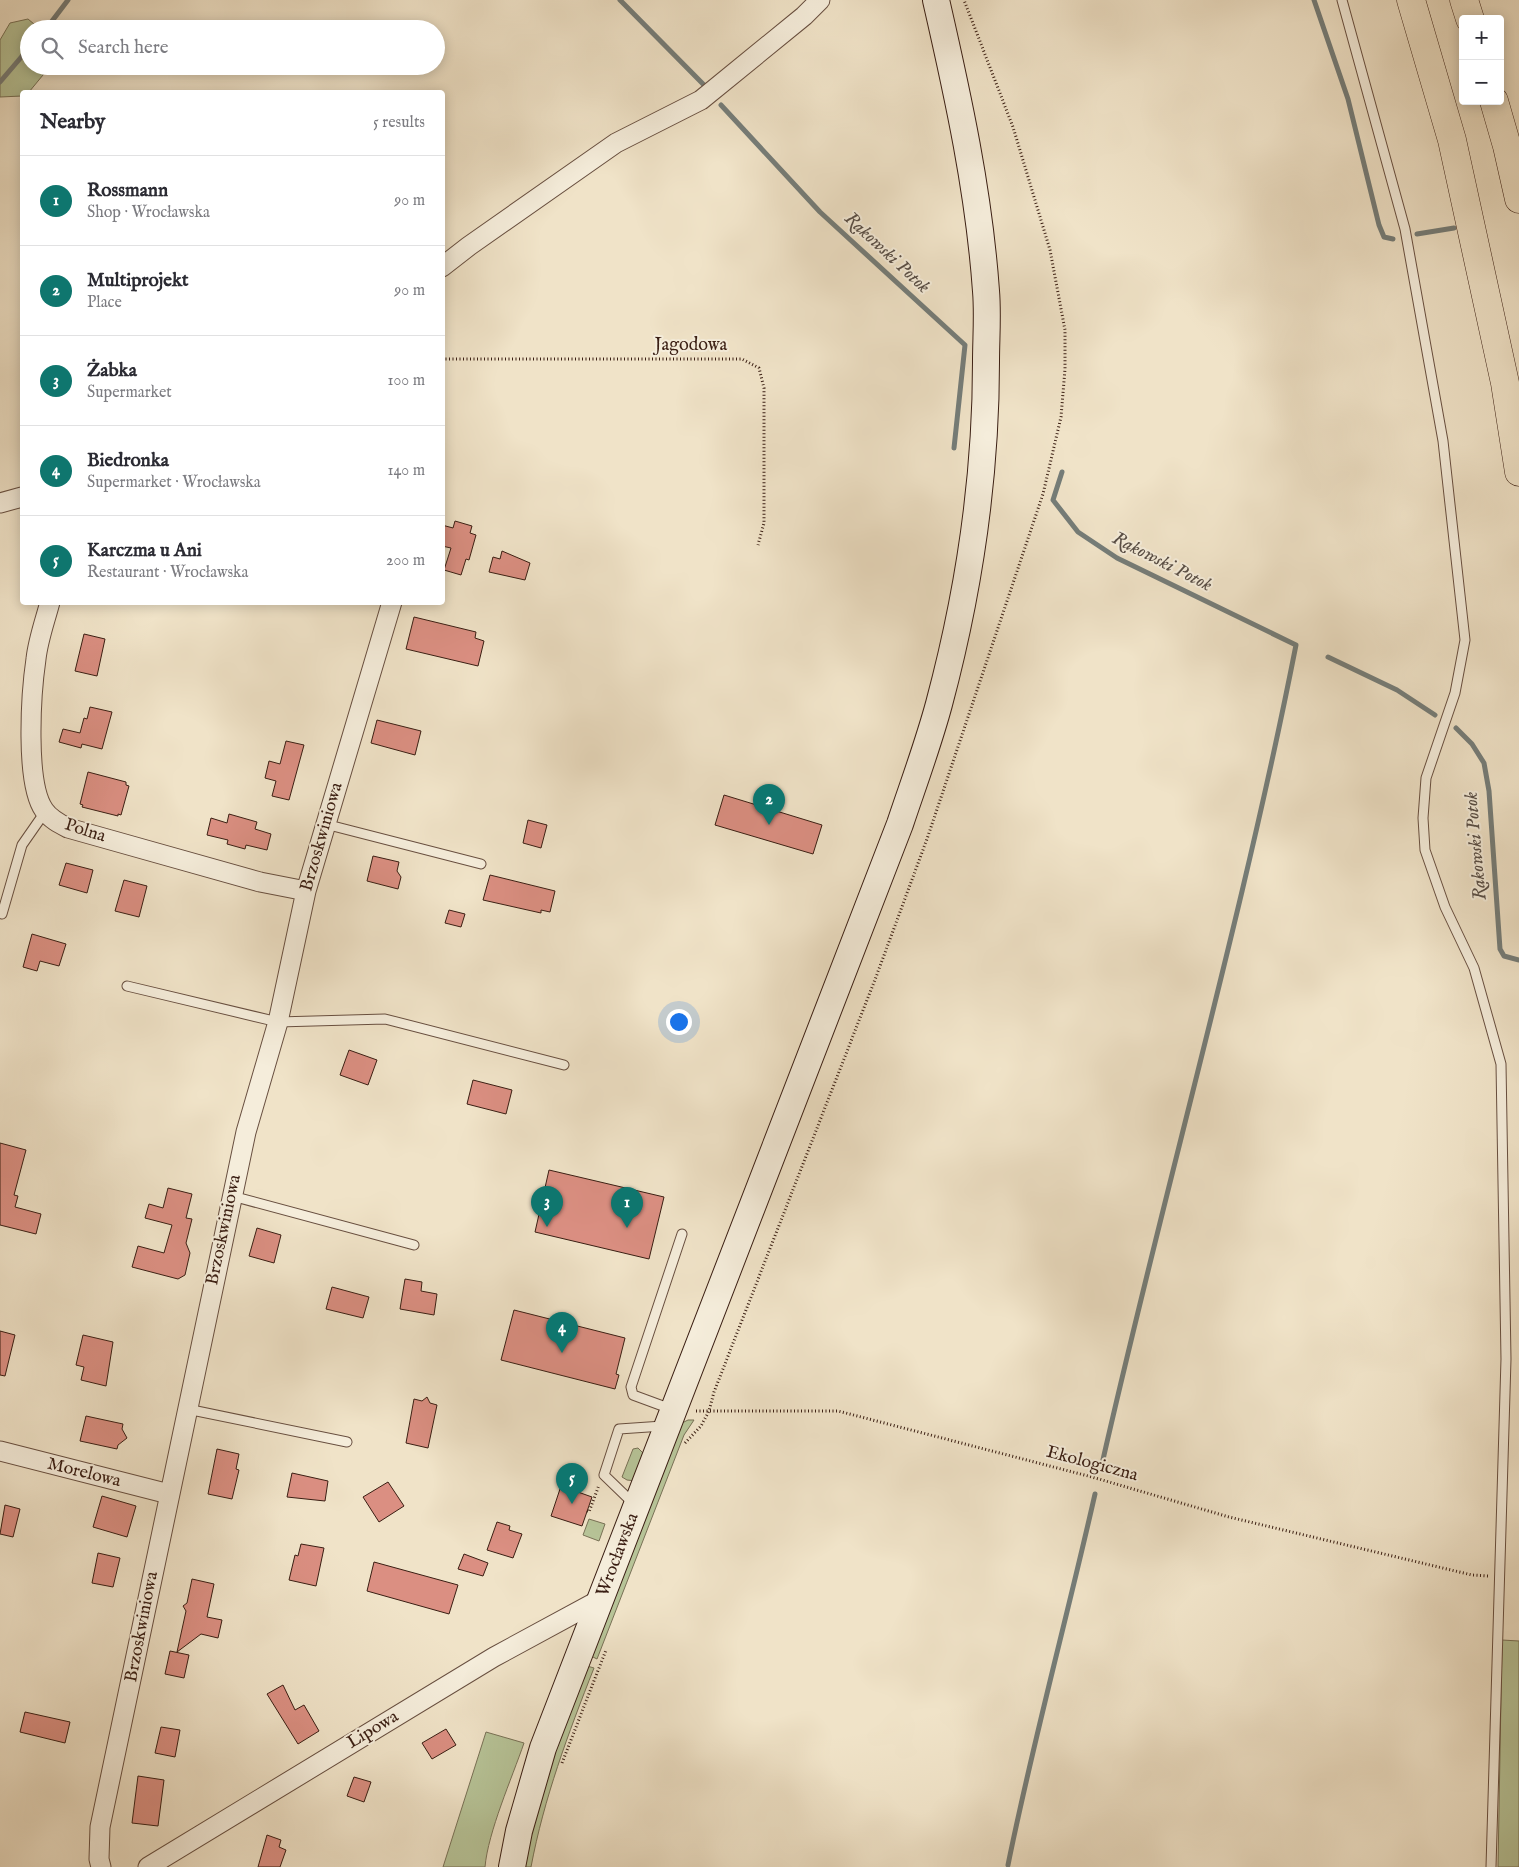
<!DOCTYPE html>
<html lang="en">
<head>
<meta charset="utf-8">
<style>
	:root { --surface:#fff; --page:#f2f2f3; --text:#2b2b33; --muted:#7c7c81; --line:#e1e1e2; --accent:#0f766e }
	body { margin:0; font-family:"IM FELL English",serif; background:var(--page); color:var(--text) }
	.controls { position:absolute; right:15px; top:15px; display:grid; overflow:hidden; border-radius:5px; box-shadow:0 2px 12px #0003 }
	.controls button { width:45px; height:45px; display:grid; place-items:center; padding:0; border:0; border-bottom:1px solid var(--line); background:var(--surface); color:var(--text); font:25px sans-serif }
	.you { position:absolute; left:678px; top:1021px; width:18px; height:18px; margin:-12px; border:4px solid #fff; border-radius:50%; background:#1a73e8; box-shadow:0 0 0 8px #1a73e833 }
	.badge { display:grid; place-items:center; width:32px; height:32px; border-radius:50%; background:var(--accent); color:#fff; font-size:16px; font-weight:700 }
	.pin { position:absolute; translate:-50% -41px; filter:drop-shadow(0 1px 2px #0008) }
	.pin::after { content:''; position:absolute; top:26px; width:18px; height:15px; background:inherit; clip-path:polygon(0 0,100% 0,50% 100%) }
	.list { margin:0; padding:0; list-style:none }
	h2 { display:flex; justify-content:space-between; align-items:center; height:65px; margin:0; padding:0 20px; font-size:21px }
	h2 small { font-size:16px; font-weight:400; color:var(--muted) }
	.list li { display:grid; grid-template-columns:32px 1fr auto; gap:15px; align-items:center; box-sizing:border-box; height:90px; padding:0 20px; border-top:1px solid var(--line) }
	.list b { display:block; font-size:19px; white-space:nowrap }
	.list p { margin:0; font-size:16px; white-space:nowrap; color:var(--muted) }
	.list em { font-size:16px; font-style:normal; color:var(--muted) }
	.icon { flex:none; width:28px; height:28px; fill:none; stroke:currentColor; stroke-width:2; stroke-linecap:round; stroke-linejoin:round }
	.map { position:relative; flex:none; width:1519px; height:1867px; overflow:hidden }
	.search { position:absolute; background:var(--surface); box-shadow:0 2px 12px #0003; left:20px; top:20px; width:425px; height:55px; display:flex; align-items:center; gap:12px; box-sizing:border-box; padding:0 18px; border-radius:28px; color:var(--muted); font-size:19px }
	.panel { position:absolute; background:var(--surface); box-shadow:0 2px 12px #0003; left:20px; top:90px; width:425px; height:515px; border-radius:5px }
	.map>svg:first-child { display:block }
	.green { fill:#b7c498; stroke:#787156 }
	.lines { fill:none; stroke-linecap:round; stroke-linejoin:round }
	.stream { stroke:#757d79; stroke-width:5 }
	.building { fill:#db8f82; stroke:#3a1e13 }
	.lane-casing { stroke:#684f40; stroke-width:11 }
	.street-casing { stroke:#684f40; stroke-width:21 }
	.secondary-casing { stroke:#3a1e13; stroke-width:28 }
	.highway-casing { stroke:#3a1e13; stroke-width:29 }
	.path { stroke:#3a1e13; stroke-width:3; stroke-dasharray:1 2.5; stroke-linecap:butt }
	.lane { stroke:#f5eddb; stroke-width:9 }
	.street { stroke:#f5eddb; stroke-width:19 }
	.secondary { stroke:#f5eddb; stroke-width:26 }
	.highway { stroke:#f0e3c8; stroke-width:28 }
	.labels { text-anchor:middle; dominant-baseline:central; stroke-width:4; stroke-linejoin:round; paint-order:stroke }
	.street-label { font-size:18px; fill:#3a1e13; stroke:#f5eddb }
	.water-label { font-size:19px; font-style:italic; fill:#584e46; stroke:#f5eddb }
</style>
</head>
<body>
<div class="map">
<svg width="1519" height="1867" viewBox="0 0 1519 1867">
	<rect width="100%" height="100%" fill="#f0e3c8"/>
	<filter id="stains"><feTurbulence type="fractalNoise" baseFrequency=".004" numOctaves="4"/><feColorMatrix values="0 0 0 0 .2 0 0 0 0 .09 0 0 0 0 .02 0 0 0 .5 -.17"/></filter>
	<radialGradient id="worn" r=".72"><stop offset=".6" stop-color="#630" stop-opacity="0"/><stop offset="1" stop-color="#630" stop-opacity=".3"/></radialGradient>
	<path class="green" d="M28,19l12,10h-11v37h16l-2,9 -14,17h-7v4l-22,1v-57l10,-17z
		M688,1420h6l-10,15 -87,224 -6,-3 91,-233z
		M638,1448l7,7 -9,26 -9,-1 -5,-3 11,-28z
		M589,1519l16,5 -6,17 -16,-6z
		M1502,1640l17,1v226h-21z
		M587,1666l7,2c-26,66 -50,130 -63,199h-7l21,-89z
		M486,1732l38,11c-12,35 -36,89 -39,124h-42z"/>
	<g class="lines">
		<path class="stream" d="M620,0l85,86
			M1314,0l34,99 31,126 5,12 9,2
			M46,29l22,-29
			M0,82l29,-34
			M721,105l99,107 145,133 -11,103
			M1417,234l37,-6
			M1062,472l-9,28 25,32 39,26 179,87c-54,275 -132,545 -194,819
			M1328,657l69,33 38,25
			M1456,728l16,16 12,19 5,28 11,158 4,7 15,4
			M1008,1865c25,-124 59,-247 87,-371"/>
	</g>
	<path class="building" d="M455,521l17,5 -2,7 6,2 -7,25 -3,-1 -5,16 -17,-5 7,-22 -9,-2v-21l11,3z
		M502,551l28,12 -5,17 -36,-8 4,-15 7,2z
		M414,617l62,15 -1,6 9,3 -6,25 -72,-17z
		M84,634l21,5 -8,37 -22,-5z
		M90,707l22,5 -10,37 -20,-5 -1,4 -22,-6 4,-13 17,4 4,-15 3,1z
		M377,720l44,11 -6,24 -44,-12z
		M286,741l18,4 -15,55 -17,-4 4,-15 -11,-3 4,-17 11,3z
		M88,772l38,10v3l3,1 -8,29 -3,-1v2l-36,-9 1,-2 -3,-1z
		M724,795l98,30 -9,29 -98,-29z
		M229,814l28,8 -2,7 16,5 -4,16 -21,-5 -1,4 -18,-5 1,-4 -21,-5 4,-17 16,5z
		M528,820l19,5 -6,23 -18,-5z
		M373,856l26,6 -2,9 4,6 -3,12 -31,-8z
		M66,863l27,7 -6,23 -28,-8z
		M490,875l65,16 -5,21 -9,-2v3l-58,-13z
		M124,880l23,6 -8,31 -24,-6z
		M449,910l16,4 -4,13 -16,-4z
		M32,934l34,10 -7,22 -19,-5 -3,10 -14,-4z
		M349,1050l28,10 -9,25 -28,-10z
		M473,1080l39,10 -6,24 -39,-10z
		M0,1143l26,7 -12,45 4,1 -3,11 26,7 -5,20 -36,-9z
		M549,1170l115,27 -15,62 -114,-27z
		M168,1188l24,6 -6,24 6,1 -6,24 4,10 -5,22 -7,4 -46,-12 6,-21 26,7 8,-28 -27,-7 4,-14 14,4z
		M257,1228l24,7 -7,28 -25,-7z
		M405,1279l17,3 -1,9 16,3 -3,21 -34,-6z
		M332,1287l37,10 -6,21 -37,-9z
		M514,1310l111,28 -9,36 3,1 -4,14 -114,-29z
		M0,1331l15,4 -10,41 -5,-1z
		M83,1335l30,7 -7,44 -25,-6 3,-13 -8,-2z
		M427,1397l3,6 7,2 -9,43 -22,-5 8,-44 8,2z
		M86,1416l37,8 -1,5 5,9 -9,7 -1,4 -37,-8z
		M217,1449l22,5 -3,15 3,1 -7,29 -24,-5z
		M292,1473l36,8 -3,20 -38,-4z
		M388,1482l16,24 -25,16 -16,-25z
		M561,1486l31,11 -10,29 -31,-10z
		M102,1496l34,10 -9,31 -34,-10z
		M5,1505l15,4 -7,28 -13,-3z
		M497,1522l13,4 -1,4 13,4 -9,24 -26,-8z
		M301,1544l23,4 -8,38 -27,-6 6,-25 3,1z
		M98,1553l22,5 -7,29 -21,-4z
		M464,1554l24,9 -5,13 -25,-7z
		M374,1562l84,23 -9,29 -82,-23z
		M192,1579l22,5 -7,33 15,3 -4,18 -17,-4 -24,18 9,-41 -3,-5 4,-3z
		M170,1651l19,4 -5,23 -19,-4z
		M283,1685l12,25 9,-5 15,26 -21,13 -31,-50z
		M25,1712l45,10 -5,21 -45,-11z
		M161,1727l19,3 -5,27 -20,-4z
		M446,1729l10,16 -24,14 -10,-16z
		M138,1776l26,4 -6,46 -26,-3z
		M354,1777l17,5 -7,20 -17,-6z
		M267,1835l14,5 -2,7 7,3 -6,17h-22z"/>
	<g class="lines">
		<g class="lane-casing">
			<path id="lane" d="M1342,0l63,229 38,212 22,199 -10,53 -29,85 -3,40 2,32 20,57 29,61 27,96 5,295 -15,508
				M325,824l156,40
				M2,914l20,-69 23,-33
				M127,986l151,36 107,-3 179,46
				M232,1196l182,49
				M187,1409l160,33
				M671,1409l-38,-14 -2,-8 51,-153
				M634,1504l-30,-29 15,-46 44,-3"/>
		</g>
		<g class="street-casing">
			<path id="street" d="M442,267l27,-21 147,-103 85,-43 103,-84 16,-16
				M0,503l22,-6
				M50,602c-5,19 -12,38 -14,57 -5,34 -11,124 8,151 6,9 16,14 24,18l192,54 46,9
				M0,1451l169,43
				M101,1867l-2,-8 1,-32 146,-695 32,-110 28,-131 86,-289
				M148,1867l346,-210 107,-58"/>
		</g>
		<g class="secondary-casing">
			<path id="secondary" d="M512,1867l7,-36 24,-83 357,-924c13,-39 28,-79 39,-120 30,-112 47,-226 47,-342 0,-23 2,-48 0,-71 -7,-99 -28,-195 -50,-291"/>
		</g>
		<g class="highway-casing">
			<path id="highway" d="M1411,0l41,140 53,243 14,89
				M1464,0l6,19
				M1494,101l13,45 12,53"/>
		</g>
		<path class="path" d="M442,359h300l17,9 5,20v135l-6,22
			M696,1411h142l254,66 137,40 243,58 16,1
			M685,1443l16,-17 8,-15 5,-19 162,-415 51,-138 116,-345 18,-77 4,-48v-39l-15,-80 -37,-123 -49,-127
			M587,1511l2,1 10,-27
			M562,1763l44,-113"/>
		<use href="#lane" class="lane"/>
		<use href="#street" class="street"/>
		<use href="#secondary" class="secondary"/>
		<use href="#highway" class="highway"/>
	</g>
	<g class="labels">
		<g class="street-label">
			<text x="691" y="345">Jagodowa</text>
			<text transform="translate(85 831) rotate(18)">Polna</text>
			<text transform="translate(322 837) rotate(-74)">Brzoskwiniowa</text>
			<text transform="translate(224 1230) rotate(-78)">Brzoskwiniowa</text>
			<text transform="translate(1092 1464) rotate(15)">Ekologiczna</text>
			<text transform="translate(84 1473) rotate(14)">Morelowa</text>
			<text transform="translate(618 1555) rotate(-69)">Wrocławska</text>
			<text transform="translate(142 1627) rotate(-79)">Brzoskwiniowa</text>
			<text transform="translate(373 1730) rotate(-31)">Lipowa</text>
		</g>
		<g class="water-label">
			<text transform="translate(887 253) rotate(43)">Rakowski Potok</text>
			<text transform="translate(1162 562) rotate(27)">Rakowski Potok</text>
			<text transform="translate(1476 846) rotate(-95)">Rakowski Potok</text>
		</g>
	</g>
	<rect width="100%" height="100%" filter="url(#stains)"/>
	<rect width="100%" height="100%" fill="url(#worn)"/>
</svg>
<div class="controls">
<button>+</button>
<button>−</button>
</div>
<div class="you"></div>
<div class="pin badge" style="left:627px;top:1228px">1</div>
<div class="pin badge" style="left:769px;top:825px">2</div>
<div class="pin badge" style="left:547px;top:1227px">3</div>
<div class="pin badge" style="left:562px;top:1353px">4</div>
<div class="pin badge" style="left:572px;top:1504px">5</div>
<div class="search"><svg class="icon" aria-label="search" viewBox="0 0 24 24"><circle cx="10" cy="10" r="6"/><path d="M15 15l6 6"/></svg>Search here</div>
<section class="panel">
<h2>Nearby<small>5 results</small></h2>
<ul class="list">
<li><span class="badge">1</span><div><b>Rossmann</b><p>Shop · Wrocławska</p></div><em>90 m</em></li>
<li><span class="badge">2</span><div><b>Multiprojekt</b><p>Place</p></div><em>90 m</em></li>
<li><span class="badge">3</span><div><b>Żabka</b><p>Supermarket</p></div><em>100 m</em></li>
<li><span class="badge">4</span><div><b>Biedronka</b><p>Supermarket · Wrocławska</p></div><em>140 m</em></li>
<li><span class="badge">5</span><div><b>Karczma u Ani</b><p>Restaurant · Wrocławska</p></div><em>200 m</em></li>
</ul>
</section>
</div>
</body>
</html>
